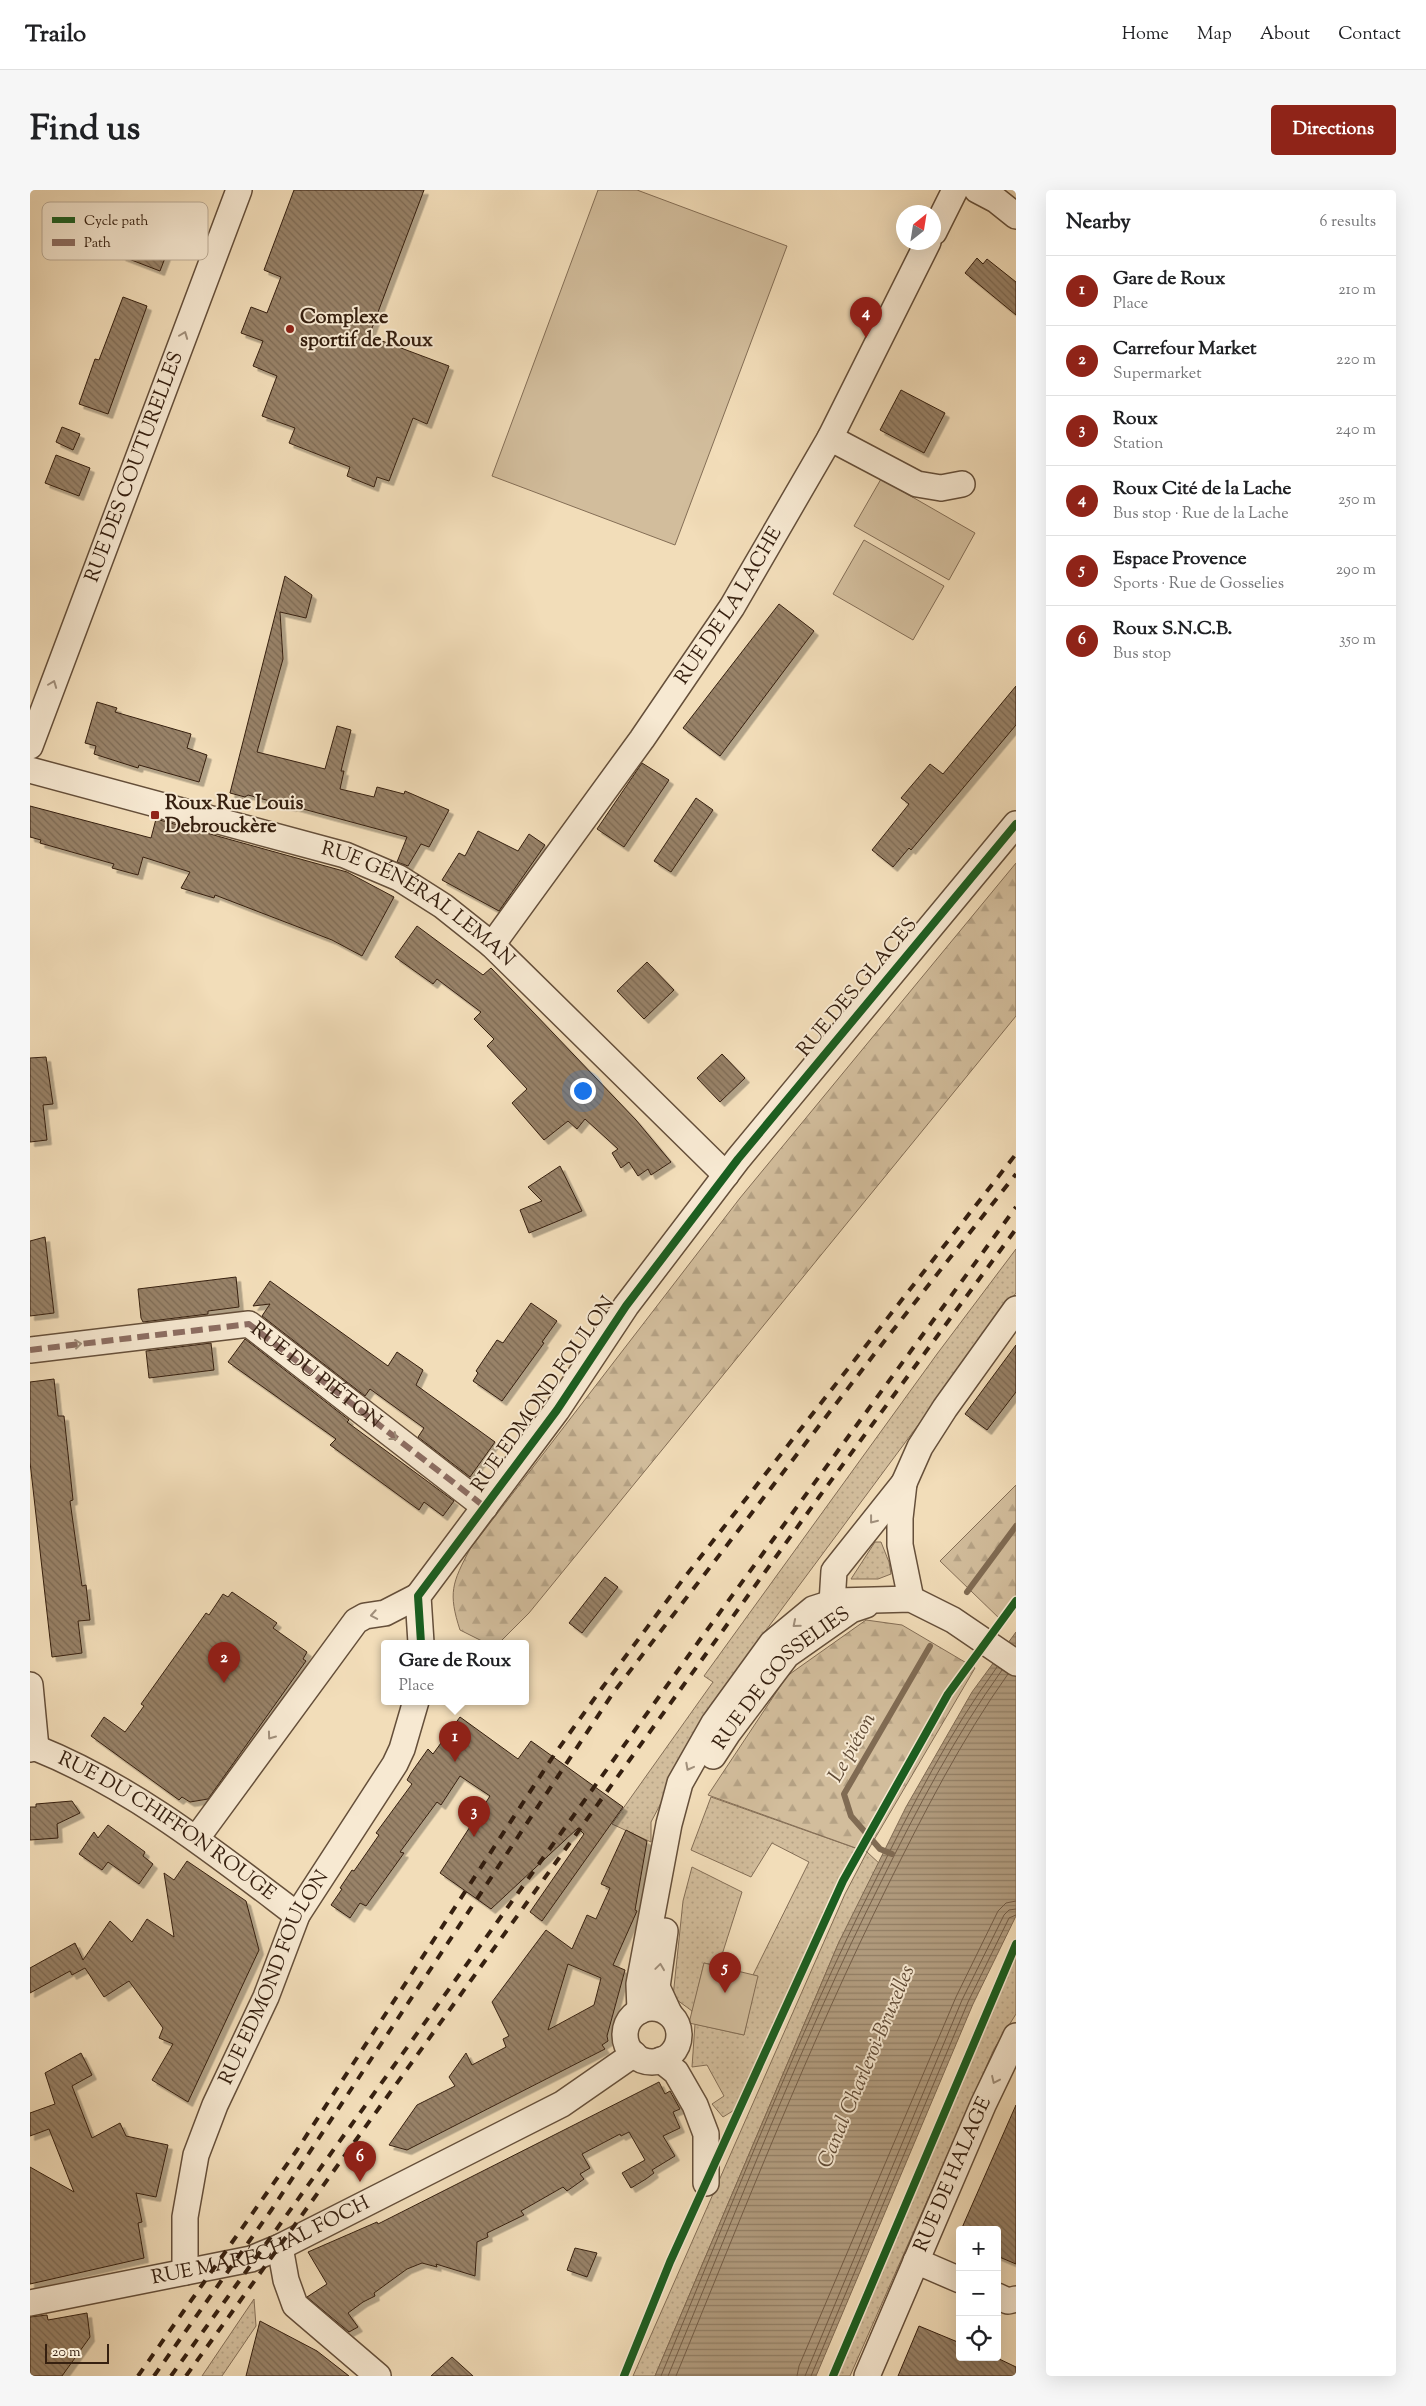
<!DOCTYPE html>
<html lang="en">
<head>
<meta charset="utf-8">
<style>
	:root { --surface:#fff; --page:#f6f6f6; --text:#202124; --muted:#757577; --line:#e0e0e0; --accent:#8f2418 }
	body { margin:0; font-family:"Sorts Mill Goudy",serif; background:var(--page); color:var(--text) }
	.controls { position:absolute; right:15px; bottom:15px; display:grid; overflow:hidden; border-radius:5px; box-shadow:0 5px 20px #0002 }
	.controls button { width:45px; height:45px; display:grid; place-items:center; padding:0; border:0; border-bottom:1px solid var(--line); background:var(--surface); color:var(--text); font:25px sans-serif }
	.compass { position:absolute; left:866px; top:15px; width:45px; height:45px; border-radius:50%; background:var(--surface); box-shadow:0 5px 20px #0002; rotate:30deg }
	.scale { position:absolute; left:15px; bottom:12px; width:64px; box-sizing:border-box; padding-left:5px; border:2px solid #362010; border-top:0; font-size:14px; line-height:18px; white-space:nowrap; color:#362010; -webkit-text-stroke:4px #f7e9d2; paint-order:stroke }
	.you { position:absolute; left:552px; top:900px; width:18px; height:18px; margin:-12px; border:4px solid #fff; border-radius:50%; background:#1a73e8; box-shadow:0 0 0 8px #1a73e833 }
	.badge { display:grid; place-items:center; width:32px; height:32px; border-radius:50%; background:var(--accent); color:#fff; font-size:16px; font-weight:700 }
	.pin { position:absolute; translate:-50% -41px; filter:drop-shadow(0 1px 2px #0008) }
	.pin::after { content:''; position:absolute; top:26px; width:18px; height:15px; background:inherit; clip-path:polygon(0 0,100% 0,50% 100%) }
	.popup { position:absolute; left:351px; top:1450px; width:148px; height:65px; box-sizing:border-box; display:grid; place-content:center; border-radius:5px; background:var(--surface); filter:drop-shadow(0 1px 4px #0005); font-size:16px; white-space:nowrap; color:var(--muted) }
	.popup b { font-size:19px; color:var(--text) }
	.popup::after { content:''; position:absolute; left:50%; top:100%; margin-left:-10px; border:10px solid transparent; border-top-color:var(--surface) }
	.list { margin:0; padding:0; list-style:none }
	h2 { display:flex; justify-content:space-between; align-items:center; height:65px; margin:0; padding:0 20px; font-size:21px }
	h2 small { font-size:16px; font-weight:400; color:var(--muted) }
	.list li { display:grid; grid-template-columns:32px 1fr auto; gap:15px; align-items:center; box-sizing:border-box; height:70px; padding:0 20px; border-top:1px solid var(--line) }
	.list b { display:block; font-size:19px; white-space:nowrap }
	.list p { margin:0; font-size:16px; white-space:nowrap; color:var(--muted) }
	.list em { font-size:16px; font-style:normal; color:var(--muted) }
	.icon { flex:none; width:28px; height:28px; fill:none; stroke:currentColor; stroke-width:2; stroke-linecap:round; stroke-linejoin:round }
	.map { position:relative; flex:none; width:986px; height:2186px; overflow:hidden; border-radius:5px }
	header { display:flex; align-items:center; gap:30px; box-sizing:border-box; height:70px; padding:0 25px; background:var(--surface); border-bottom:1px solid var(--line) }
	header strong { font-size:24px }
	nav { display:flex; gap:28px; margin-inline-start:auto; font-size:18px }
	.intro { display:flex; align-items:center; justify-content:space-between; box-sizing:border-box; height:120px; padding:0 30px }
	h1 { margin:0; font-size:35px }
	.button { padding:12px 22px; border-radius:5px; background:var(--accent); color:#fff; font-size:18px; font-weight:700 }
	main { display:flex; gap:30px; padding:0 30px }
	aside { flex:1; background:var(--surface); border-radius:5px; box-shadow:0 5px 20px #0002 }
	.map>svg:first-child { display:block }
	.grass { fill:url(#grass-dots); stroke:#846e56 }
	.forest { fill:url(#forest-firs); stroke:#846e56 }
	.pitch { fill:#d2bd9c; stroke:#846e56 }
	.water { fill:url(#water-rules); stroke:#806b53 }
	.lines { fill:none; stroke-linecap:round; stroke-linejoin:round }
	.shore { stroke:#745e48; stroke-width:1 }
	.stream { stroke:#806b53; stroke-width:6 }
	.building { fill:url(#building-back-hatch); stroke:#362010; fill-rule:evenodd; filter:url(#shadow) }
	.minor-casing { stroke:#654f3a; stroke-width:28 }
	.minor { stroke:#f7e9d2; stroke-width:25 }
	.rail { stroke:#362010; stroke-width:4; stroke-dasharray:9 9; stroke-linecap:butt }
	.quiet { stroke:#8d6e63; stroke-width:6; stroke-dasharray:12 6; stroke-linecap:butt }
	.cycleway-casing { stroke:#f7e9d2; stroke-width:11 }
	.cycleway { stroke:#1b5e20; stroke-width:8 }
	.oneway { stroke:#a08f7b }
	.poi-dot { fill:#8f2418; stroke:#f7e9d2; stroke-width:2 }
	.labels { text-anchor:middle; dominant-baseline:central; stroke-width:4; stroke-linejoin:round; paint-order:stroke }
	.poi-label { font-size:20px; font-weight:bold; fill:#362010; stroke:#f7e9d2; text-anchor:start }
	.street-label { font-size:20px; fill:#362010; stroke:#f7e9d2 }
	.water-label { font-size:21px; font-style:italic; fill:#614c37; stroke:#f7e9d2 }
	.key { fill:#f7e9d2; stroke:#bdad98; stroke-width:1 }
	.key-label { font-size:14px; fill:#362010 }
</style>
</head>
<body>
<header>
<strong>Trailo</strong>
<nav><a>Home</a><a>Map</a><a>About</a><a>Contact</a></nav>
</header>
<div class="intro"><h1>Find us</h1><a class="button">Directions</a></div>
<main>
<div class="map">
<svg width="986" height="2186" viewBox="0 0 986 2186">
	<defs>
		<pattern id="grass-dots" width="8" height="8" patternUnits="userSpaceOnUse" patternTransform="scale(1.25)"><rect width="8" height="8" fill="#d2bd9c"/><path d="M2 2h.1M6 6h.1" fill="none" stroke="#b5a285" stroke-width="1.8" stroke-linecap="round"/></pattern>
		<pattern id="forest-firs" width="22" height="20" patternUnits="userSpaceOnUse" patternTransform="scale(1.25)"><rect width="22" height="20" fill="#d2bd9c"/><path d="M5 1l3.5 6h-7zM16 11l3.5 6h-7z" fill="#b5a285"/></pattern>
		<pattern id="water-rules" width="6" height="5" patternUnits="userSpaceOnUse" patternTransform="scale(1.25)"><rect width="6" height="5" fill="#b29d80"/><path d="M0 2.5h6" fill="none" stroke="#928067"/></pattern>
		<pattern id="building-back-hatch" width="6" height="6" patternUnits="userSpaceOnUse" patternTransform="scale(1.25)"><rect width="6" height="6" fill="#988268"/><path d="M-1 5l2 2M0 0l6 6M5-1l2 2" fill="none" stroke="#7d6a54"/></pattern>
		<filter id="shadow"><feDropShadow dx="4.5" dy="4.5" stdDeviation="0" flood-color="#0004"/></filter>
	</defs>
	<rect width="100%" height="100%" fill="#f2ddb9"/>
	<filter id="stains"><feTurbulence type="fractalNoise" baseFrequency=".004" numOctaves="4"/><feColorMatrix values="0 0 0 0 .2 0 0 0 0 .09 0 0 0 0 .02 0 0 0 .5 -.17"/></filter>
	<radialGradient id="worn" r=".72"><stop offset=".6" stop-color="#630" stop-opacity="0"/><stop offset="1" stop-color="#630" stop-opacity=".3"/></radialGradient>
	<path class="grass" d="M986,1059v44l-298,402 -67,127v20l-39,-18 101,-142 -9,-6 233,-322z
		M845,1352h6l8,20 2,12 -13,5h-27z
		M681,1607l147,52 -122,260 -13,8 -11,-13 12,-8 -17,-31 -15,2 3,-43 49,11 13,-59 -4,-1 56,-113 -37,-19 -21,34 -60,-27z
		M837,1662l14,13 -42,77 -184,434h-22l212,-482z
		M662,1677l50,25 -22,69 2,6 -18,-4 -12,51v-3l-19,-14 10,-96z
		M986,1758v66l-22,35 -144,327h-17z
		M224,2109l2,27 -34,50h-20z"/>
	<path class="forest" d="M986,673v153l-487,597 -30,30h-13l-26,-13c-12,-37 -8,-47 10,-81l270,-351z
		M986,1295v120l-14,16 -62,-60z
		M836,1430l36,5 73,43 -108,184 -159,-57 79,-119z"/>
	<path class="pitch" d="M568,0h39l150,56 -112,299 -183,-69z
		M851,289l94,54 -26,47 -95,-54z
		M834,350l80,46 -31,54 -80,-46z
		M674,1773l54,13 -14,59 -55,-12z"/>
	<path class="water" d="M986,1442v284l-43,88 -157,372h-161l184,-434 67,-135 66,-115z"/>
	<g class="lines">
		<path class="shore" d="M631,2186c69,-166 134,-335 215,-497 36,-73 73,-146 121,-212
			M638,2186c69,-166 133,-334 213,-494 36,-73 74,-146 121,-212
			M646,2186c68,-165 133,-332 212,-491 36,-72 73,-145 120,-211
			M767,2186l2,-10 157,-369 42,-86 8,-8 10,-2
			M775,2186l157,-376 42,-85 5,-5 7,-1
			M781,2186l157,-374 41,-84 7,-3"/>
		<path class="stream" d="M937,1402l49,-66
			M862,1664l-12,-5 -29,-33 -7,-22 86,-148"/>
	</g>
	<path class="building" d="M264,0h130l-55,146 80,30 -22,58 -14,-6 -24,63 -12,-4 -3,10 -27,-11 3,-9 -61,-24 6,-15 -33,-12 15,-40 -24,-10 10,-25 -22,-8 10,-26 16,6 14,-36 -17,-7z
		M106,27l39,15 -15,39 -39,-15z
		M947,68l6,6 4,-5 29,23v33l-51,-42z
		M93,107l24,9 -39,108 -29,-10 16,-45 4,1z
		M871,200l44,23 -21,40 -44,-23z
		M32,237l18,7 -7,16 -17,-8z
		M26,265l34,13 -11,28 -34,-13z
		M255,386l27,19 -6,23 -26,-6 3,47 -26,93 68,17 12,-43 14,4 -10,41h3l-4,18 34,8 3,-10 27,7 1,-3 44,19 -20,37 -8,-3 -13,22 -11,-4 10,-25 -115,-31v1l-44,-12 -3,2 -15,-4z
		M749,414l35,27 -94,125 -37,-28z
		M986,496v39l-105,125 -2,-2 -16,19 -21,-17 37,-46 -8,-6 29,-34 13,10z
		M67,512l20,6 -2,4 76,22 -4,14 20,7 -8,27 -60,-17 -1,3 -44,-14 2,-8 -11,-3z
		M612,573l27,17 -45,67 -27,-18z
		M666,608l17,12 -42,62 -17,-11z
		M0,616l121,32 5,-19 191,53 47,25 -32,59 -30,-16 -117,-45 -1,3 -33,-10 9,-16 -47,-15 -5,18 -26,-7 2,-4 -74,-21 1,-3 -11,-3z
		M448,641l40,20 11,-17 16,11 -46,66 -57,-31 17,-27 6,3z
		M387,736l66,49 8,-7 145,152 35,42 -20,13 -3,-6 -10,7 -9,-14 -8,6 -9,-15 6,-4 -33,-30 -8,10 -9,-8 -24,19 -32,-37 15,-14 -40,-43 7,-7 -20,-20 7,-7 -44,-33 -4,5 -38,-27z
		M617,772l27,28 -30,29 -27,-28z
		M692,864l23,24 -25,24 -23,-24z
		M16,867l7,47 -10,1 4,35 -17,2v-84z
		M530,976l22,45 -53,22 -9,-23 22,-9 -14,-14z
		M15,1047l9,76 -24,3v-75z
		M206,1087l3,30 -31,4v3l-65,8 -2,-4 -3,-29z
		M240,1091l118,85 9,-14 26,18 -7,15 79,57 -25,35 -52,-40 6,-9 -54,-39 -5,7 -103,-80 8,-12 -17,2z
		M501,1113l26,18 -15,21 2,1 -42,58 -29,-20 5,-8 -2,-2 21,-31 6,3z
		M215,1149l104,81 -2,2 107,79 -11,15 -19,-14 -5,8 -89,-65 6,-6 -108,-77z
		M181,1153l3,27 -65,8 -3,-27z
		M986,1155v47l-29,38 -22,-16z
		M24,1189l4,37h6l9,84 -3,1 12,85 4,-1 4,35 -12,1 4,32 -30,4 -22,-195v-80z
		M575,1387l13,10 -36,46 -13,-10z
		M202,1402l45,31 -4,5 34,24 -4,7 3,2 -98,138 -18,3 -8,-5 -3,3 -88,-64 13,-19 21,15 19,-26 -3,-2 65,-91 3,2 14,-21 5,3z
		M430,1527l58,42 13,-18 92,66 -81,114 -12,-9 54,-78 -6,-6 -87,81 -51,-36 50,-77 -30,-20 -19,29 -4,-3 -37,50 4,1 -38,53 -6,-3 -10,15 -19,-13 11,-16 -2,-1 12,-18 2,1 25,-36 -3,-2 36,-49 -5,-4 4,-7 17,-24 5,5z
		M42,1611l8,12 -23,11 1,14 -28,2v-33h6v-3z
		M78,1635l37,27 -2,4 10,8 -14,20 -31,-22 -6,8 -23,-16 15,-22 4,6z
		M596,1640l21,11 -12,69 2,1 -24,54 12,5 -18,66 1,5 -6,4 3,4 -198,101 -18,-5 28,-40 38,-19 -6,-9 17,-24 6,12 34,-18 -3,-8 6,-3 -17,-34 54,-72 26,19 15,-34 9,4 14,-31 -9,-4zM538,1774l33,14 -7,27 -46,25z
		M157,1671l59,40 13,49 -71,152 -36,-22 21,-36 -14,-6 4,-10 -34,-47 -25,16 -19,-29 -13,7 -2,-4 -40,22v-25l45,-25 8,17 27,-39 22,21 15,-23 27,18 -10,-64 10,7z
		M51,1863l11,22 -20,11 20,52 28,-15 6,13 42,9 -12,52 -20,-4 6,29 -4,1 6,35 -114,26v-117l44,25 -25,-63 -19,7v-23l25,-9 -10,-31z
		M629,1892l6,12 5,-3 10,18 -7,3 7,16 -17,8 12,20 -23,14 2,3 -8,6 -15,9 -9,-15 23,-13 -16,-28 -8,4 -1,-2 -38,20 8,14 -10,6 4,5 -17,12 -4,-4 -42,24 3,4 -37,18 1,4 -11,5 -2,34 -39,-12 1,3 -15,-4 -15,6 -33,24 1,3 -12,6 -15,11 10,14 -9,5 -42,-35 20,-13 -19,-32 69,-30 1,2z
		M986,1915v159l-19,-8v-26h-36z
		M545,2058l22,5 -10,24 -20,-7z
		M57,2123l3,24 -28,39h-32v-59l17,-2 1,5z
		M230,2131l57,30 32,25h-103z
		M889,2136l41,17v14h35l21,10v9h-118z
		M422,2167l21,19h-42z"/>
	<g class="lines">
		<g class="minor-casing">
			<g id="minor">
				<path d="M947,0l19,10 20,16"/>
				<path d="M904,42l21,-42"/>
				<path d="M800,248l87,46 24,4 21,-4"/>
				<path id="s1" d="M0,556l209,-556"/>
				<path id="s2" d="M0,580l315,85 54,23 44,28 49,39 234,230"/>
				<path id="s3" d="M462,755l150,-206 90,-132 98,-169 98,-196"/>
				<path id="s4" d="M0,1160l219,-26 236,183"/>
				<path d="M874,1293l-4,35v27l11,54"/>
				<path d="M802,1413l2,-32 70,-88 16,-36 25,-39 71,-99"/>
				<path d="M391,1453l-3,-47 139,-186 69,-104 112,-147 278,-335"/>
				<path d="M0,1495l6,63"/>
				<path id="s5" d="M0,1559l6,-1c97,39 178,104 261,167"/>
				<path id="s6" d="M683,1566l15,-23 59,-78 64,-45 15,-5"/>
				<path d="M166,1649l160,-218 9,-5 20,-3 33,-17"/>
				<path d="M635,1741l-8,56 12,26"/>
				<circle cx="622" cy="1845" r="27"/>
				<path d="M610,1821l-1,-27 30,-160 11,-41 34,-60 58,-80 41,-34 25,-8 73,-2 42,21 63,43"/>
				<path d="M631,1870l15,12 19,33 11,29v49"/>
				<path d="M250,2057l6,33 9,25 83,71"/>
				<path d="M886,2071l44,19"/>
				<path id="s7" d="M155,2082v-55l11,-62 19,-50 51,-108 31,-82 98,-151 7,-15 14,-48"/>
				<path d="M967,2106l11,5 8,-2"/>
				<path id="s8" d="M0,2113l221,-44 29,-12 282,-143 72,-50"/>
				<path id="s9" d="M837,2186l116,-271 33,-69"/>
			</g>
		</g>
		<use href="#minor" class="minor"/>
		<path class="rail" d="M108,2186l159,-226 257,-395 48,-67 82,-110 332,-424
			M124,2186l118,-167 341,-516 266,-345 137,-174
			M141,2186l528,-735 317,-434
			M156,2186l633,-879 197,-268"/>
		<path class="quiet" d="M0,1160l219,-26 236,183"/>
		<g class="cycleway-casing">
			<path id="cycleway" d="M391,1453l-3,-47 139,-186 69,-104 112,-147 278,-335
				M594,2186l46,-114 173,-381 105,-187 68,-93
				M803,2186l183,-432"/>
		</g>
		<use href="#cycleway" class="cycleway"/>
	</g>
	<defs><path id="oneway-chevron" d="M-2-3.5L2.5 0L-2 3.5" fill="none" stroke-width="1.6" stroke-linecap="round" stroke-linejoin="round" transform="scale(1.25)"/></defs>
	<g class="oneway">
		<use href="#oneway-chevron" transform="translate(154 145) rotate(-69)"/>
		<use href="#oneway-chevron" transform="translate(23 494) rotate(-69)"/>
		<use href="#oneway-chevron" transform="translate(48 1154) rotate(-7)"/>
		<use href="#oneway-chevron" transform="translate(364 1247) rotate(38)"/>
		<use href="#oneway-chevron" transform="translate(843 1330) rotate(128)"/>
		<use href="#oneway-chevron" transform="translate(344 1425) rotate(170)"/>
		<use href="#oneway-chevron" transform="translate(766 1434) rotate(140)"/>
		<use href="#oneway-chevron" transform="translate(241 1546) rotate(126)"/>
		<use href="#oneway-chevron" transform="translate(659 1577) rotate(118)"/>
		<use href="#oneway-chevron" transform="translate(630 1777) rotate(-82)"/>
		<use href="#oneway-chevron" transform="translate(965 1890) rotate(115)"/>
	</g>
	<g class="poi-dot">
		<circle cx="260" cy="139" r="5"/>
		<rect x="120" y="620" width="10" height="10" rx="2.5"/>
	</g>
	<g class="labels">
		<g class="poi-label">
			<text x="270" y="128">Complexe<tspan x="270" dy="23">sportif de Roux</tspan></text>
			<text x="135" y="614">Roux Rue Louis<tspan x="135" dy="23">Debrouckère</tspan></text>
		</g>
		<g class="street-label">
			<text stroke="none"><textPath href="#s1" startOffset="298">RUE DES COUTURELLES</textPath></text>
			<text stroke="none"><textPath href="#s3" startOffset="414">RUE DE LA LACHE</textPath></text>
			<text stroke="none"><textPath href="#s2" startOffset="414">RUE GÉNÉRAL LEMAN</textPath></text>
			<text transform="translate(828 798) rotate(-50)">RUE DES GLACES</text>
			<text stroke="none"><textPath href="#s4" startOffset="305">RUE DU PIÉTON</textPath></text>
			<text transform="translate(514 1205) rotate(-55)">RUE EDMOND FOULON</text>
			<text stroke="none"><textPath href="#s6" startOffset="105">RUE DE GOSSELIES</textPath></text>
			<text stroke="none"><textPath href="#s5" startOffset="159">RUE DU CHIFFON ROUGE</textPath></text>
			<text stroke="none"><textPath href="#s7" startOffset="312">RUE EDMOND FOULON</textPath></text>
			<text stroke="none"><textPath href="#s9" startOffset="219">RUE DE HALAGE</textPath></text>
			<text stroke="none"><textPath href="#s8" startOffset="240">RUE MARÉCHAL FOCH</textPath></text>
		</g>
		<g class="water-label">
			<text transform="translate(823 1558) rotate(-61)">Le piéton</text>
			<text transform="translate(837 1877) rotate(-67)">Canal Charleroi-Bruxelles</text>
		</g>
	</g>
	<rect x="12" y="12" width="166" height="58" rx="8" class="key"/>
	<rect x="22" y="27" width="23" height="6" fill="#1b5e20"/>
	<rect x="22" y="49" width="23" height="7" fill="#8d6e63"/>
	<g class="key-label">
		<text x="54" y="35">Cycle path</text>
		<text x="54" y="57">Path</text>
	</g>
	<rect width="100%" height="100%" filter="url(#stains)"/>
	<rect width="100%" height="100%" fill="url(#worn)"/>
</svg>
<div class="controls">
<button>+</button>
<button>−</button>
<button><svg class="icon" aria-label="locate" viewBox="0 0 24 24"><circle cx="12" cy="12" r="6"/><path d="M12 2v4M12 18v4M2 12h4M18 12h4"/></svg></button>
</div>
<svg class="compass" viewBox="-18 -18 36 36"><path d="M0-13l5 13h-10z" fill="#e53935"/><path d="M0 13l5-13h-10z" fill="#757577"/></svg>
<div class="scale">20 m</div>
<div class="you"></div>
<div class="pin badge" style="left:425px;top:1572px">1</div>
<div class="popup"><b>Gare de Roux</b>Place</div>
<div class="pin badge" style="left:194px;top:1493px">2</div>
<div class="pin badge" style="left:444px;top:1647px">3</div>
<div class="pin badge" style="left:836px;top:148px">4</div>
<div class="pin badge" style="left:695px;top:1803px">5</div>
<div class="pin badge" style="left:330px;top:1992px">6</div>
</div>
<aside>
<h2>Nearby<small>6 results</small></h2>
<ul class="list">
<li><span class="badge">1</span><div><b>Gare de Roux</b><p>Place</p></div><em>210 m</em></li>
<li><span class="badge">2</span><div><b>Carrefour Market</b><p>Supermarket</p></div><em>220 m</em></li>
<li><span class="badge">3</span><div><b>Roux</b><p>Station</p></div><em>240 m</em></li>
<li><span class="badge">4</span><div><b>Roux Cité de la Lache</b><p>Bus stop · Rue de la Lache</p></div><em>250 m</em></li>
<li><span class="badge">5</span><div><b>Espace Provence</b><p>Sports · Rue de Gosselies</p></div><em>290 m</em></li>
<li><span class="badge">6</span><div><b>Roux S.N.C.B.</b><p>Bus stop</p></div><em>350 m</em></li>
</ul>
</aside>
</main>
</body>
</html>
